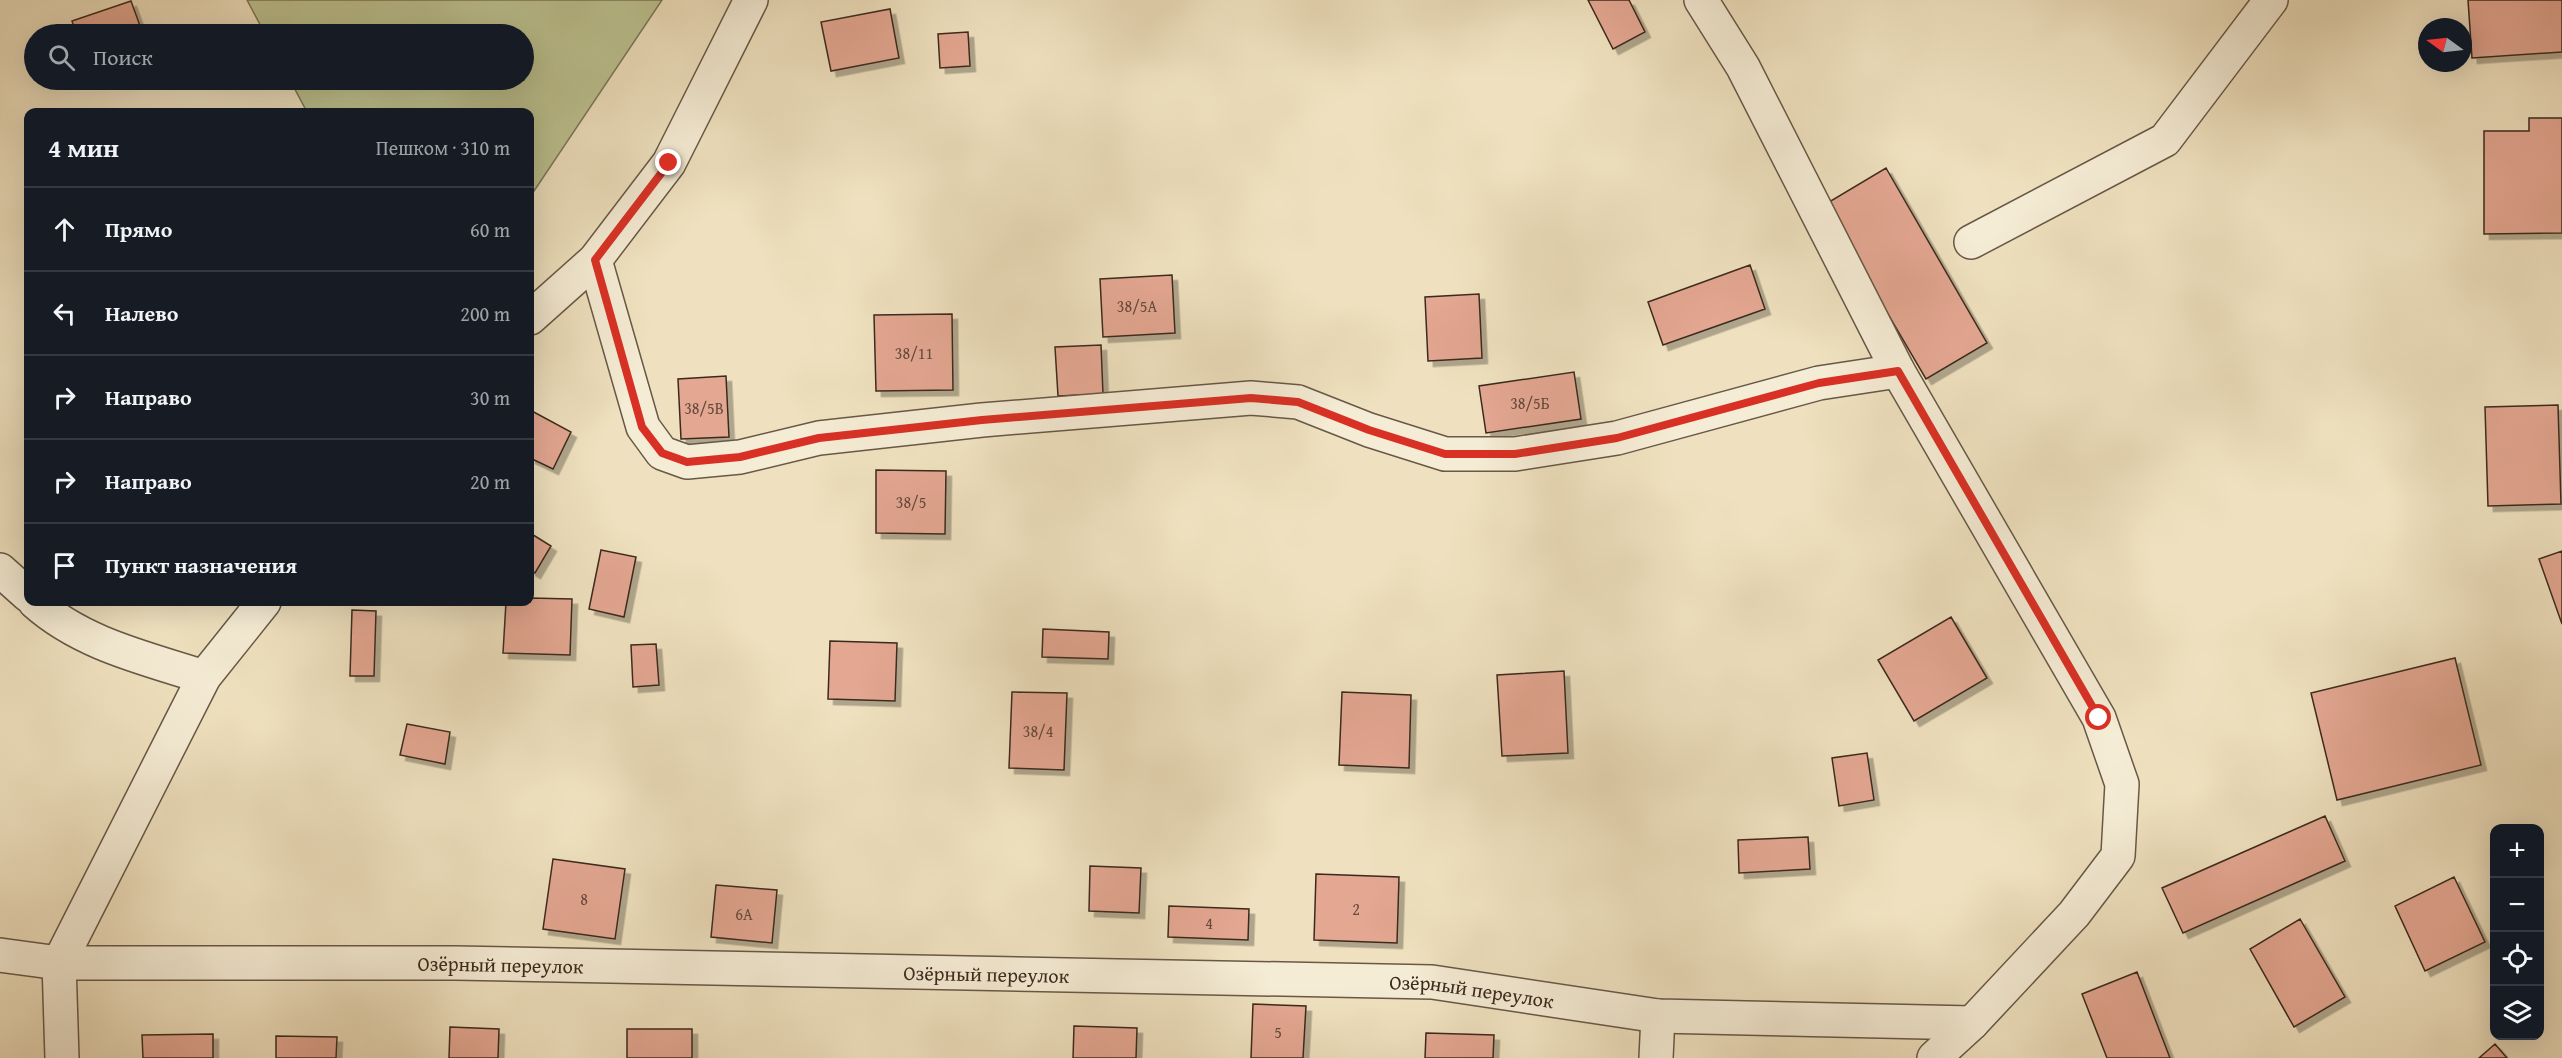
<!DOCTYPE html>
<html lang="ru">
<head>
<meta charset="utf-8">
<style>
	:root { --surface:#171b24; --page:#20242c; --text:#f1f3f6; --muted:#9ea1a6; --line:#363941 }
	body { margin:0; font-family:"Gentium Book Plus",serif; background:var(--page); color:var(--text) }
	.controls { position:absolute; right:18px; bottom:18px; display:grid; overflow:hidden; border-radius:12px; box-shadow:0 6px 24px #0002 }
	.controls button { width:54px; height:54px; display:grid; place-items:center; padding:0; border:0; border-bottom:2px solid var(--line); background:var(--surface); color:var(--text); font:30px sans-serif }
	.compass { position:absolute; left:2418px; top:18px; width:54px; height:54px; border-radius:50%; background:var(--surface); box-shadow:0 6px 24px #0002; rotate:285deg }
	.stop { position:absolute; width:18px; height:18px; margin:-14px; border:4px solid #d93025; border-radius:50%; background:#fff }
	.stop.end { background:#d93025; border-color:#fff; box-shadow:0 2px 6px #0008 }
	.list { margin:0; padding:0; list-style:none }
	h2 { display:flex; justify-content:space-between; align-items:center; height:78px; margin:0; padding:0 24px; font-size:26px }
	h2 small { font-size:20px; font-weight:400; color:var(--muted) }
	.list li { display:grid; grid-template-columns:39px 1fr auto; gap:18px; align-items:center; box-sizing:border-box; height:84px; padding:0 24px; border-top:2px solid var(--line) }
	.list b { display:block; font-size:22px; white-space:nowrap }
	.list em { font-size:20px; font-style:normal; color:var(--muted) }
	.icon { flex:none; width:33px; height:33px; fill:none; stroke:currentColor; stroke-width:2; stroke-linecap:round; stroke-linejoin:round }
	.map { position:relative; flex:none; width:2562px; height:1058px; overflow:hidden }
	.search { position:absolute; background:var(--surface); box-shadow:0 6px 24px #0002; left:24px; top:24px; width:510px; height:66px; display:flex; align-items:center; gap:15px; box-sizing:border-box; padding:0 21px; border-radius:33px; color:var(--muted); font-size:22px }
	.panel { position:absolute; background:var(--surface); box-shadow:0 6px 24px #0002; left:24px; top:108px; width:510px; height:498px; border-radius:12px }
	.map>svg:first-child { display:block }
	.green { fill:#bcc290; stroke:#7c7657; stroke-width:1.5 }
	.building { fill:#e4a792; stroke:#3b2a1e; stroke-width:1.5; filter:url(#shadow) }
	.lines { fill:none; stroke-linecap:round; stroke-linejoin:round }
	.minor-casing { stroke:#685846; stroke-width:36 }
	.minor { stroke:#f5ecd5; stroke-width:33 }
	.route { stroke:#d93025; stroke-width:8 }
	.labels { text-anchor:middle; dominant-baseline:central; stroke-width:4.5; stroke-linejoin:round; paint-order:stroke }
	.number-label { font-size:16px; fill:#65493b }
	.street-label { font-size:20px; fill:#3b2a1e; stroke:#f5ecd5 }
</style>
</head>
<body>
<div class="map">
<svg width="2562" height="1058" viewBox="0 0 2562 1058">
	<defs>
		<filter id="shadow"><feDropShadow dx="5.5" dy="5.5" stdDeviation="0" flood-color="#0004"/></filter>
	</defs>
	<rect width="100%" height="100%" fill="#efe1bf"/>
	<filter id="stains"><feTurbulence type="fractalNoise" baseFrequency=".00333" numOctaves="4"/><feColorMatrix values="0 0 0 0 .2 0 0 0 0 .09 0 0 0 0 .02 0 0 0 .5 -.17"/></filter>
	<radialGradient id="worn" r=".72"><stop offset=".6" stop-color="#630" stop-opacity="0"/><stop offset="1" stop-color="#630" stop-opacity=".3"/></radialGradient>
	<path class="green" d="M247,0h415l-132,197v-85h-223l-17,-32h234v-46h-259z"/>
	<path class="building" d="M1588,0h41l16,32 -32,17z
		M2468,0h94v52l-90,6z
		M131,1l12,33h-67l-4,-13z
		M890,9l9,49 -68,13 -10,-49z
		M968,32l2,34 -30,2 -2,-34z
		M2529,118h33v115l-78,1v-103h45z
		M1886,168l101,175 -61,36 -102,-174z
		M1750,265l15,44 -102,36 -15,-43z
		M1172,275l3,58 -72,4 -3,-58z
		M1479,294l3,64 -54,3 -3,-64z
		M952,314l1,76 -77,1 -2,-76z
		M1101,345l2,49 -45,2 -3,-49z
		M1574,372l7,47 -95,14 -7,-47z
		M726,376l3,61 -48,2 -3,-60z
		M2558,405l3,99 -73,2 -3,-99z
		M530,410l41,22 -18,37 -23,-11z
		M876,470l70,1 -1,63 -69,-1z
		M530,533l21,13 -16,27 -5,-3z
		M601,550l35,7 -12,60 -35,-8z
		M2562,551v73l-23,-65z
		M530,598l42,1 -2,56 -67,-2 3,-51h24z
		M352,610l24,1 -2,65h-24z
		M1951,617l36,61 -73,43 -36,-61z
		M1043,629l66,3 -1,27 -66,-2z
		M830,641l67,2 -2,58 -67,-2z
		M656,644l3,41 -26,2 -2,-42z
		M2455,658l26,107 -144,35 -26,-107z
		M1564,671l4,82 -66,3 -5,-81z
		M1012,692l55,1 -3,77 -55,-2z
		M1342,692l69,3 -2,73 -70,-3z
		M407,724l43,8 -5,32 -45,-9z
		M1867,753l7,47 -35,6 -7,-48z
		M2325,816l20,45 -162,72 -21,-45z
		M1808,837l2,32 -71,4 -1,-33z
		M553,859l72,10 -10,70 -72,-10z
		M1090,866l51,2 -2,45 -50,-2z
		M1316,874l83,3 -2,66 -83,-3z
		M2454,877l31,65 -60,29 -30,-65z
		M716,885l61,5 -5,53 -61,-6z
		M1169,906l80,3 -1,31 -80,-3z
		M2300,919l45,78 -51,30 -44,-78z
		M2137,972l33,86h-63l-25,-64z
		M1253,1004l53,2 -3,52h-52z
		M1074,1026l63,2 -1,30h-63z
		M450,1027l49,2 -1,29h-49z
		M627,1029h65v29h-65z
		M1426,1033l68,2 -1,23h-68z
		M213,1034v24h-70l-1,-23z
		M276,1036l61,1 -1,21h-60z
		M2495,1044l12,14h-28z"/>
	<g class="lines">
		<g class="minor-casing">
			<g id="minor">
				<path d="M1701,0l42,67 155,304 201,347 23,66 -4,72 -44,58 -102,109 -38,35"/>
				<path d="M1971,242l194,-102 106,-140"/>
				<path d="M595,260l48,167 19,26 25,9 53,-5 79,-19 163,-18 269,-22 47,4 71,28 76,24h70l102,-16 202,-55 79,-12"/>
				<path d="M530,318l65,-58 74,-97 82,-163"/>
				<path d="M0,570l28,25"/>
				<path d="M35,602c47,42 110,56 169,75"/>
				<path id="s1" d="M0,955l59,8h396l977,19 226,34 314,7"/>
				<path d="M62,1058l-3,-95 145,-286 60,-75"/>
				<path d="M1656,1058l2,-42"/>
			</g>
		</g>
		<use href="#minor" class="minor"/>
	</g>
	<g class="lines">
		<path class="route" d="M669,163l-74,97 47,167 20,26 25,9 53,-5 79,-19 163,-18 269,-22 47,4 71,28 76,24h70l102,-16 202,-55 79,-12 201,347"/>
	</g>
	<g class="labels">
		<g class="number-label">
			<text x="1137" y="306">38/5А</text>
			<text x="914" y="353">38/11</text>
			<text x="1530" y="403">38/5Б</text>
			<text x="704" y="408">38/5В</text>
			<text x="911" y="502">38/5</text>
			<text x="1038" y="731">38/4</text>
			<text x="584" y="899">8</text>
			<text x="1356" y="909">2</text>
			<text x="744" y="914">6А</text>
			<text x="1209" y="923">4</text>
			<text x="1278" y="1032">5</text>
		</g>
		<g class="street-label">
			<text stroke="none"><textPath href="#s1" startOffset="501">Озёрный переулок</textPath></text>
			<text stroke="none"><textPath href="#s1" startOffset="987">Озёрный переулок</textPath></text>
			<text stroke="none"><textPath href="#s1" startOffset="1473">Озёрный переулок</textPath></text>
		</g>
	</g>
	<rect width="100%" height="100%" filter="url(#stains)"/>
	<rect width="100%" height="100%" fill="url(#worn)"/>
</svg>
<div class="controls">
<button>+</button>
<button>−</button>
<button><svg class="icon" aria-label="locate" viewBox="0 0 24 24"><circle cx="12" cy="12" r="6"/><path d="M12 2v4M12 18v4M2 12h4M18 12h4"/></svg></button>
<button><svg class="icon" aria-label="layers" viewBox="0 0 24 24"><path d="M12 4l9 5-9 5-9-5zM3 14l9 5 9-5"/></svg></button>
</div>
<svg class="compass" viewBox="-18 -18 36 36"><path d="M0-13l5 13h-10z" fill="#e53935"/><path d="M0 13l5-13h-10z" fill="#9ea1a6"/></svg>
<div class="stop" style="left:2099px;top:718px"></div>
<div class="stop end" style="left:669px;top:163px"></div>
<div class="search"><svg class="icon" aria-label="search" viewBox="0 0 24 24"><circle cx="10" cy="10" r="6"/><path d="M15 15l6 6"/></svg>Поиск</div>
<section class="panel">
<h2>4 мин<small>Пешком · 310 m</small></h2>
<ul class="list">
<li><svg class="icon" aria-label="ahead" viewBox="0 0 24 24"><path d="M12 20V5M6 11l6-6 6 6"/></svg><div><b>Прямо</b></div><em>60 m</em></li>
<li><svg class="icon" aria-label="left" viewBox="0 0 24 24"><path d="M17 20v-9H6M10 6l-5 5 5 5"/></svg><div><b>Налево</b></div><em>200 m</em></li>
<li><svg class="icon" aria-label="right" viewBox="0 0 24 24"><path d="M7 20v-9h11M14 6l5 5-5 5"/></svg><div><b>Направо</b></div><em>30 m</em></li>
<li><svg class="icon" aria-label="right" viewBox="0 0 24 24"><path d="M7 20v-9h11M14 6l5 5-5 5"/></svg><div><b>Направо</b></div><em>20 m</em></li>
<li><svg class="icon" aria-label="arrive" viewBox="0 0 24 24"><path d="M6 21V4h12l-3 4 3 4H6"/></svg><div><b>Пункт назначения</b></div></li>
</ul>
</section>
</div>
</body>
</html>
